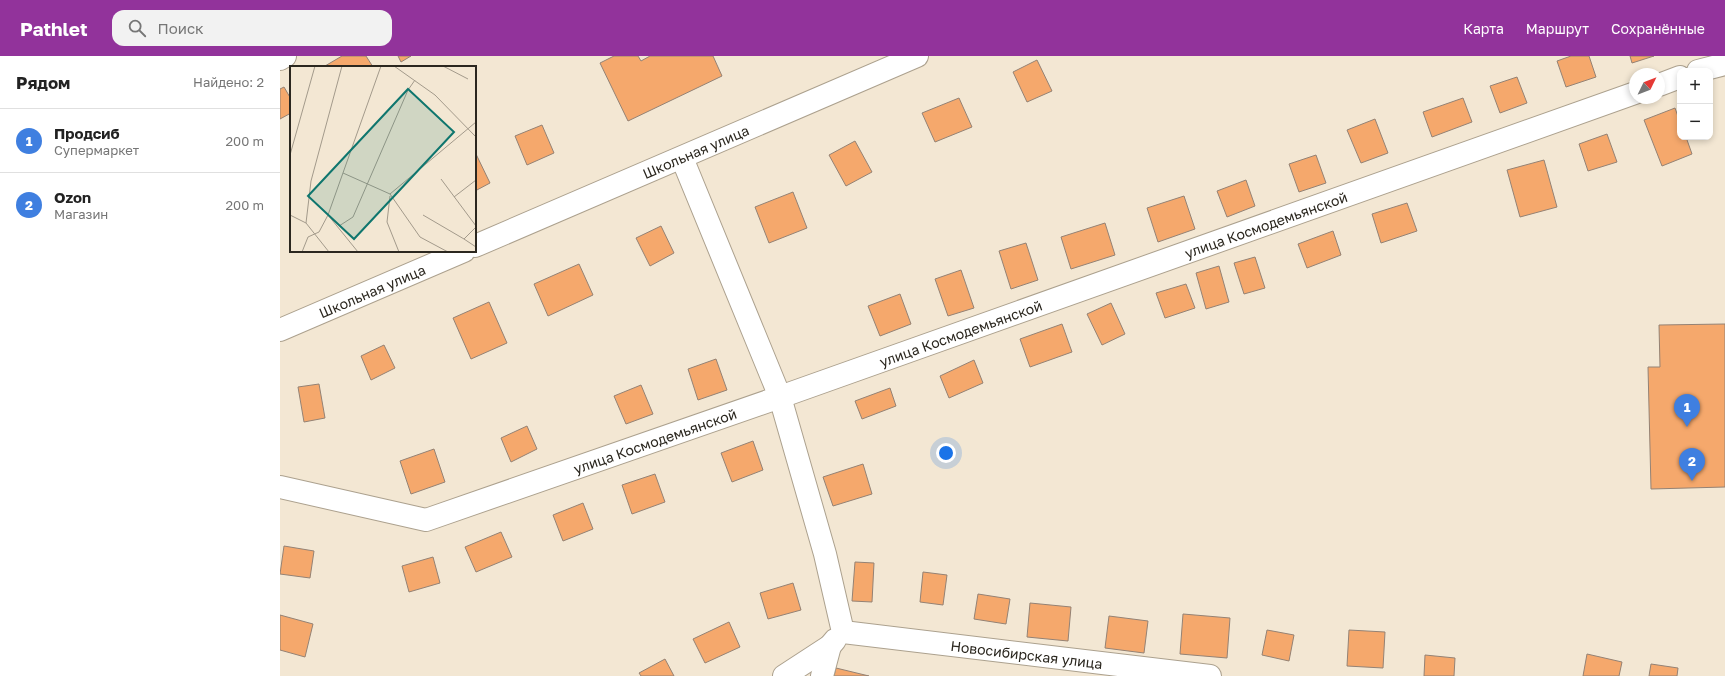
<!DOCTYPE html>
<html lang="ru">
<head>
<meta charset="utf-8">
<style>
	:root { --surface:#fff; --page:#f2f2f2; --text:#222; --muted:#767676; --line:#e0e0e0; --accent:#92339b }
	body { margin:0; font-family:"Golos Text",sans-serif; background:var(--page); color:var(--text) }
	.controls { position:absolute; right:12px; top:12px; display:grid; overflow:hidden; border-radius:8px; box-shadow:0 2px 6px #0003 }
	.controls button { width:36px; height:36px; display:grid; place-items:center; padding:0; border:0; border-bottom:1px solid var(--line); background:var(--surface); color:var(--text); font:20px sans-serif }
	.compass { position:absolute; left:1349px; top:12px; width:36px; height:36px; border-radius:50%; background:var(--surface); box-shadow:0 2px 6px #0003; rotate:47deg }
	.you { position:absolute; left:666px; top:397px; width:14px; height:14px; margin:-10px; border:3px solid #fff; border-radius:50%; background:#1a73e8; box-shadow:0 0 0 6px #1a73e833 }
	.badge { display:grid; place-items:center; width:26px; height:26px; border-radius:50%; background:var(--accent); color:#fff; font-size:13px; font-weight:700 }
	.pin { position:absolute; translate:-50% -33px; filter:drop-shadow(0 1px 2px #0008) }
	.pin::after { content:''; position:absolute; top:21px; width:14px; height:12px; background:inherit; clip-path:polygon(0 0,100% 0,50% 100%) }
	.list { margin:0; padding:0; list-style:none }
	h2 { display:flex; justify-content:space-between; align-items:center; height:52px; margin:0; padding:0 16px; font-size:17px }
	h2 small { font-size:13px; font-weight:400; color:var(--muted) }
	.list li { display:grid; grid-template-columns:26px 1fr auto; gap:12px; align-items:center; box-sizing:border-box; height:64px; padding:0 16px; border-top:1px solid var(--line) }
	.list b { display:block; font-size:15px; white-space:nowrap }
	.list p { margin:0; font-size:13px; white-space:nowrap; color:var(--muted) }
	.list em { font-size:13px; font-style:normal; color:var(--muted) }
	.icon { flex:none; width:22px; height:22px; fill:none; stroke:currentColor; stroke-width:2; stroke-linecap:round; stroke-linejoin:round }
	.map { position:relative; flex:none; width:1445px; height:620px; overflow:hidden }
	header { display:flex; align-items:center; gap:24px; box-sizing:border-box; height:56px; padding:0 20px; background:var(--accent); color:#fff }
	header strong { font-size:19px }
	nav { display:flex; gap:22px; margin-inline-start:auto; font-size:14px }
	.search { width:280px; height:36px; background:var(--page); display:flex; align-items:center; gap:10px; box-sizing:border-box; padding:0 14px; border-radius:12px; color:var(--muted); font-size:15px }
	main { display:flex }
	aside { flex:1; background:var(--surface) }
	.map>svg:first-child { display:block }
	.building { fill:#f5a86c; stroke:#948274 }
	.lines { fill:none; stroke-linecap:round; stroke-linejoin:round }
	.minor-casing { stroke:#aca18e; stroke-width:24 }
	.minor { stroke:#fff; stroke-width:22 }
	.labels { text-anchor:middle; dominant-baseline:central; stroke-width:3; stroke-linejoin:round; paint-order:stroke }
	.street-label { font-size:14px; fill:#2b271f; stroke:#fff }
	.inset-road { fill:none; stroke:#a39a8b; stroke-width:1 }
	.view { fill:#0f766e; fill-opacity:0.15; stroke:#0f766e; stroke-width:2 }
	.inset-edge { fill:none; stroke:#2b271f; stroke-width:2 }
</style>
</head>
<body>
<header>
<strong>Pathlet</strong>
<div class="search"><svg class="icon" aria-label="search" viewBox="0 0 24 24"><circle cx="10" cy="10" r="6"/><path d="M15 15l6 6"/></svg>Поиск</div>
<nav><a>Карта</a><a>Маршрут</a><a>Сохранённые</a></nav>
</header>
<main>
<aside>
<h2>Рядом<small>Найдено: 2</small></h2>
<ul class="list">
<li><span class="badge" style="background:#3f7fe0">1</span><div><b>Продсиб</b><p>Супермаркет</p></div><em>200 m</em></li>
<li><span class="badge" style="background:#3f7fe0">2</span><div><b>Ozon</b><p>Магазин</p></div><em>200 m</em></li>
</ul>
</aside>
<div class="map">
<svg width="1445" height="620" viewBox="0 0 1445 620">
	<rect width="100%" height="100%" fill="#f3e7d3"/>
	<path class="building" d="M62,0h24l7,11h-48v-1z
		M118,0h13l-10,6z
		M334,0h24l3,5 9,-5h63l9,20 -94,45 -28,-58z
		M1291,0h18l7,21 -30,10 -9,-26z
		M1350,0h24l-22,7z
		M757,4l15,31 -25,11 -14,-30z
		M1237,21l10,26 -27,10 -10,-27z
		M4,31l7,12v14l-11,6v-30z
		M679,42l13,29 -37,15 -13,-29z
		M1183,42l9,24 -40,15 -9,-25z
		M1395,52l5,14v15h6l6,17 -30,12 -18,-46z
		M1095,63l13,34 -27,10 -14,-33z
		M262,69l12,28 -27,12 -12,-29z
		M1327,78l10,28 -29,9 -9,-27z
		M575,85l17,31 -26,14 -17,-31z
		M195,96l15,31 -15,8z
		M1036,99l10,28 -27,9 -10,-28z
		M1264,104l13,47 -37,10 -13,-47z
		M966,124l9,26 -28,11 -10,-26z
		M513,136l14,36 -38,15 -14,-36z
		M904,140l11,33 -37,13 -11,-34z
		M1127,147l10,28 -36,12 -9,-29z
		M825,167l10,32 -44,14 -10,-32z
		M381,170l13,27 -24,13 -14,-28z
		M1053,175l8,24 -34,13 -9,-24z
		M746,187l12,37 -27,9 -12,-38z
		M975,201l10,31 -21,6 -10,-31z
		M299,208l14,31 -45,21 -14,-32z
		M939,210l10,36 -23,7 -10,-36z
		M681,214l13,38 -26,8 -13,-37z
		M906,228l9,24 -30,10 -9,-25z
		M620,238l11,30 -31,12 -12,-30z
		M209,246l18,41 -36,16 -18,-41z
		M831,247l14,31 -23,11 -15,-31z
		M782,268l10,28 -42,15 -10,-28z
		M1445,268v163l-74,2 -3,-122h12l-1,-42z
		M104,289l11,23 -24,12 -10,-24z
		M436,303l11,31 -29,10 -10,-31z
		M694,304l9,23 -34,15 -9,-22z
		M39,328l6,34 -21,4 -6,-35z
		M361,329l12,29 -27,10 -12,-28z
		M610,332l6,18 -34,13 -7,-18z
		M247,370l10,23 -26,13 -10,-24z
		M473,385l10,29 -31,12 -11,-29z
		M154,393l11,33 -34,12 -11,-33z
		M583,408l9,30 -39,12 -10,-29z
		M375,418l10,28 -33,12 -10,-29z
		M303,447l10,26 -30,12 -10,-26z
		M221,476l11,25 -36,15 -11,-25z
		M4,490l30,5 -4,27 -30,-4z
		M153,501l7,26 -31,9 -7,-26z
		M575,506l19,1 -2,39 -20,-1z
		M643,516l24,3 -4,30 -23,-3z
		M513,527l8,27 -33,9 -8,-26z
		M698,538l32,5 -4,25 -32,-5z
		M750,547l41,4 -3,34 -41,-4z
		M903,558l47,4 -3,40 -47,-4z
		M0,559l33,9 -8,33 -25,-7z
		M829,560l39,5 -4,32 -39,-5z
		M449,566l11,25 -35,16 -12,-24z
		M987,574l27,5 -5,26 -27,-6z
		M1069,574l36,2 -2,36 -36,-2z
		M1307,598l35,8 -3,14h-36z
		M1145,599l30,3 -1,18h-30z
		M385,603l9,17h-33l-2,-3z
		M1371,608l27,4 -1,8h-28z
		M556,612l33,8h-35z"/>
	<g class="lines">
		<g class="minor-casing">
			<g id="minor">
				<path d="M0,3l5,-3"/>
				<path d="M1418,15l27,-7"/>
				<path d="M1379,29l21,-8"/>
				<path d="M402,102l98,239 45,157 18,78"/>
				<path id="s1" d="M195,190l442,-190"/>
				<path id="s2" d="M0,274l184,-79"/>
				<path id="s3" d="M0,431l146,33 354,-123 855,-304"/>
				<path id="s4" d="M563,576l367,44"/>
				<path d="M504,620l46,-30"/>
				<path d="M542,620l8,-30 5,-6"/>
			</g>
		</g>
		<use href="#minor" class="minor"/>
	</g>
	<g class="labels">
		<g class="street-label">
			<text stroke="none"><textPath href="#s1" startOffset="240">Школьная улица</textPath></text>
			<text stroke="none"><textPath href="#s3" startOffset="1040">улица Космодемьянской</textPath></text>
			<text stroke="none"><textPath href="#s2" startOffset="100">Школьная улица</textPath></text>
			<text stroke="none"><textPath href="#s3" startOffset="716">улица Космодемьянской</textPath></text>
			<text stroke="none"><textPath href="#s3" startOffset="392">улица Космодемьянской</textPath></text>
			<text stroke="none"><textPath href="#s4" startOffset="185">Новосибирская улица</textPath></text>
		</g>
	</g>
	<g transform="translate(10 10)">
		<rect width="186" height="186" fill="#f3e7d3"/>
		<path class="inset-road" d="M104,0l41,29 41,42M153,0l25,13M0,89l25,-89M53,107l47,21M151,113l35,47M100,128l86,-72M100,128l30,43 28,15M100,130l-3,26 12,30M164,131l22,-17M0,149l16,8M38,149l30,37M133,149l41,24 12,-12M49,160l14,-9 55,-127 7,-10M174,173l12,8M12,186l6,-15 11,-5 9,-17 53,-149M39,186l-23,-29 5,-42 31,-115"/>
		<path class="view" d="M118,23l46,43 -100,107 -46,-43z"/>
		<rect width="186" height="186" class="inset-edge"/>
	</g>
</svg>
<div class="controls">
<button>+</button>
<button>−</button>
</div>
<svg class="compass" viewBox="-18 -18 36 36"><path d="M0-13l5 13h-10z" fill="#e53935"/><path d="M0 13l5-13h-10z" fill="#767676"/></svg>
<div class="you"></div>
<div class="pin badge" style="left:1407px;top:371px;background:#3f7fe0">1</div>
<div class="pin badge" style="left:1412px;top:425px;background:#3f7fe0">2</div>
</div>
</main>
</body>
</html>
